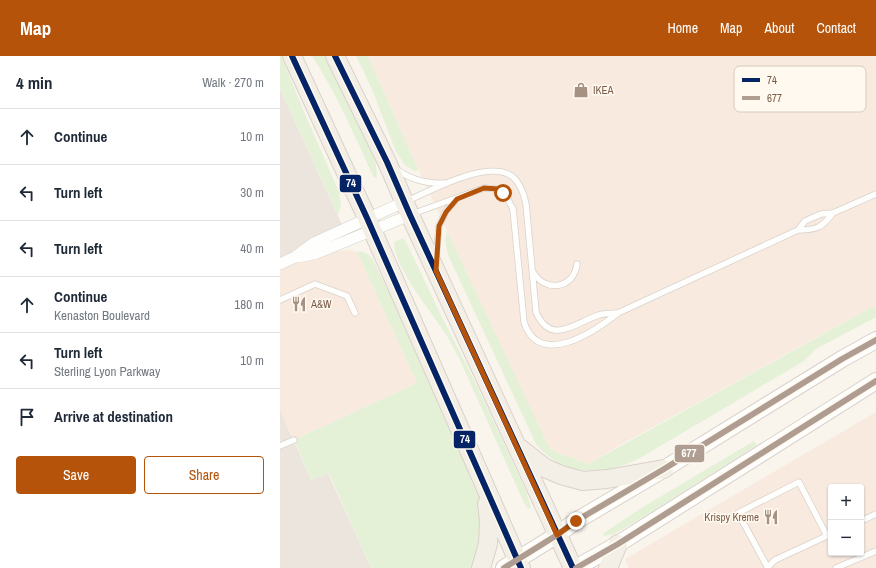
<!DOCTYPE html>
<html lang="en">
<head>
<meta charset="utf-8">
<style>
	:root { --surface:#fff; --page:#f6f6f7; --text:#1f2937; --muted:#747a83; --line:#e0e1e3; --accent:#b45309 }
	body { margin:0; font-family:"Archivo Narrow",sans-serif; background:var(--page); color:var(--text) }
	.controls { position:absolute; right:12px; bottom:12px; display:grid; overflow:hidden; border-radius:4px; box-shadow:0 1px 3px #0004 }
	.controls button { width:36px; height:36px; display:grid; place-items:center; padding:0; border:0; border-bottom:1px solid var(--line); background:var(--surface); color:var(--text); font:20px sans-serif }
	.stop { position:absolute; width:12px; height:12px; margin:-9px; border:3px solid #b45309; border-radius:50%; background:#fff }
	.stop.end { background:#b45309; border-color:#fff; box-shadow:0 1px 4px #0008 }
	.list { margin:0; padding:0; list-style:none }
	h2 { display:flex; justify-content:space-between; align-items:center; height:52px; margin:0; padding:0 16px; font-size:17px }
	h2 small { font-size:13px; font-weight:400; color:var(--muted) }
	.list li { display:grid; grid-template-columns:26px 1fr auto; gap:12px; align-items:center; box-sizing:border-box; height:56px; padding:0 16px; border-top:1px solid var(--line) }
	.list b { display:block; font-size:15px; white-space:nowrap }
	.list p { margin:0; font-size:13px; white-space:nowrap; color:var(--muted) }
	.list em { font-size:13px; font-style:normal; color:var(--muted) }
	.actions { display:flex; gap:8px; padding:12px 16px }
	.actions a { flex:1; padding:9px 0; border:1px solid var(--accent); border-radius:4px; text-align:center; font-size:14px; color:var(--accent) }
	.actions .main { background:var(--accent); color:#fff }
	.icon { flex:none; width:22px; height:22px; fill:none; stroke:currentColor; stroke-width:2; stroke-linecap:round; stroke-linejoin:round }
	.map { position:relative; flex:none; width:596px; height:512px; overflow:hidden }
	header { display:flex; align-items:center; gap:24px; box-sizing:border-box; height:56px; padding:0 20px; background:var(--accent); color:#fff }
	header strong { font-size:19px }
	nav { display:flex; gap:22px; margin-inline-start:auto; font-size:14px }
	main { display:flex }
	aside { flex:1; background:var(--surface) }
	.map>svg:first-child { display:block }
	.commercial { fill:#f9eae0; fill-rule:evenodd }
	.industrial { fill:#ece5dd }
	.green { fill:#e4f1d7 }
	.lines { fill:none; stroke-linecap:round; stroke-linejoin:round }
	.service-casing { stroke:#d8d2cb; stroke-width:7 }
	.minor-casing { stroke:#d8d2cb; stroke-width:12 }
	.secondary-casing { stroke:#d9d1c9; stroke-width:18 }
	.primary-casing { stroke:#dad1ca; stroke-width:20 }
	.service { stroke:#fefefc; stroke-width:5.5 }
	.minor { stroke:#fefefc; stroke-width:11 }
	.secondary { stroke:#fefefc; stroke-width:16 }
	.primary { stroke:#f3efe6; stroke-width:18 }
	.bus-1-casing { stroke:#fff9ef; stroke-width:9 }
	.bus-2-casing { stroke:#fff9ef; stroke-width:9 }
	.bus-1 { stroke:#052465; stroke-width:6 }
	.bus-2 { stroke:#af9d92; stroke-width:6 }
	.route { stroke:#b45309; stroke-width:5 }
	.labels { text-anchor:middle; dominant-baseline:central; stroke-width:3; stroke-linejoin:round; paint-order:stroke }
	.poi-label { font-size:11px; fill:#7a5c4a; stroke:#fff9ef; text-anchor:start }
	.key { fill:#fff9ef; stroke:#d7cabe; stroke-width:1 }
	.key-label { font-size:11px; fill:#7a5c4a }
	.line-badge { stroke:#fff9ef; stroke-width:1.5 }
	.badge-label { font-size:11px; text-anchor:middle; font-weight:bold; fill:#fff }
</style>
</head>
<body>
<header>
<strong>Map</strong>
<nav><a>Home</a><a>Map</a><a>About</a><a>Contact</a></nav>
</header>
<main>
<aside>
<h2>4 min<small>Walk · 270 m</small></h2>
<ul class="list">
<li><svg class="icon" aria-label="ahead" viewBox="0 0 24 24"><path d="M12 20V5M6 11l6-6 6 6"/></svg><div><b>Continue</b></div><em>10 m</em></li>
<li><svg class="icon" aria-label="left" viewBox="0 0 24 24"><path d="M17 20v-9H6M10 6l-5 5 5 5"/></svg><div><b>Turn left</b></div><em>30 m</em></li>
<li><svg class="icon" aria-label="left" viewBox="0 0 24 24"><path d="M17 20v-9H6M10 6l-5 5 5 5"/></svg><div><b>Turn left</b></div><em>40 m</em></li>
<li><svg class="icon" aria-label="ahead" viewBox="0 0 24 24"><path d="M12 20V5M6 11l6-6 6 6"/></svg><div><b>Continue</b><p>Kenaston Boulevard</p></div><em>180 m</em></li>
<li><svg class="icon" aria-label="left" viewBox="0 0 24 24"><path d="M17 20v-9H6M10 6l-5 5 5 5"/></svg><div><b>Turn left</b><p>Sterling Lyon Parkway</p></div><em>10 m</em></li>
<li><svg class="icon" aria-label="arrive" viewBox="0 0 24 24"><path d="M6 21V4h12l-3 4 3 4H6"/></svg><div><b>Arrive at destination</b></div></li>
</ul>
<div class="actions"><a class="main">Save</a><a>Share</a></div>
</aside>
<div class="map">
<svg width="596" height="512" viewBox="0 0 596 512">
	<rect width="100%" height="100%" fill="#f9f5ed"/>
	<path class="commercial" d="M88,0h508v249l-256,140 -32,19 -32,-12 -5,-3 -4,-6 -8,-15 -121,-259z
		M69,194l8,2 60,131 -123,57 -14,-30v-146l37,-11z
		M596,356v156h-247l-4,-9zM551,431h30v66h-30z"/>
	<path class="industrial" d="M0,33l64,140 -64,35z
		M0,354l31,70 17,-7 43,95h-91z"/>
	<path class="green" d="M0,0h1l24,58 34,78 2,13 -3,10 -58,-126z
		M32,0h13l46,92 5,16 1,13 -3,1c-19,-41 -37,-84 -62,-122z
		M76,0h12l50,113 -2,3 -11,-7 -9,-13 -24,-63z
		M167,175l100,212 4,6 5,3 32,12 288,-159v12l-60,32 -12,12 -164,97c-34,18 -78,19 -104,-14l-88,-189 -3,-15z
		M123,182l4,6 34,71 34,67 51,109 5,17 -3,1 -4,-6 -65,-145c-4,-7 -8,-15 -12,-22 -15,-24 -52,-66 -53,-94z
		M81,195l8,4 4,5 112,229 -4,79h-110l-42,-95 -18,7 -17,-40 123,-57 -60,-131z
		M474,385l3,4 -112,71 -31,18 -10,2 -1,-2 4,-3 31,-21z"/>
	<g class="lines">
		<g class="service-casing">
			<path id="service" d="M116,113c15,11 31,15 49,14
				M127,145c25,-11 82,-43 106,-24 8,7 11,17 13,27l10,108c15,35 40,10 63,3 5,-2 13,-1 18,-2
				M132,158l72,-26 14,1 9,9 6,11 11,113c15,47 70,10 94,-9l180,-83c18,0 24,-2 35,-17
				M518,174l7,-9 16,-7 12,-1 43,-19
				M156,203l3,-33 7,-15 11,-12
				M253,216c12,21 41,17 44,-8
				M0,244l35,-16 32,12 8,17
				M0,390l14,-6
				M581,465l15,-7
				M487,512l8,-8 56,-26
				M488,512l-30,-55 61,-31 28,54
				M556,512l40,-17"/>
		</g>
		<g class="minor-casing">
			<path id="minor" d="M18,201l19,-4 93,-38
				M0,208l15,-7 19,-14 90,-41"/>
		</g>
		<g class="secondary-casing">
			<path id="secondary" d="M224,512l53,-33 19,-14 88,-52 178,-110 34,-19
				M296,512l42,-24 258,-163"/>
		</g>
		<g class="primary-casing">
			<path id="primary" d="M12,0l75,162 154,350
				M55,0l52,106 23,53 163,353
				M241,393l24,19 16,7 22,6 24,-2 57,-10
				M201,512l7,-24 1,-24 -2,-16
				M328,512l10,-24"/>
		</g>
		<use href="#service" class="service"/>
		<use href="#minor" class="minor"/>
		<use href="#secondary" class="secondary"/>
		<use href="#primary" class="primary"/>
		<g class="bus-1-casing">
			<path id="bus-1" d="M12,0l75,162 154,350
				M55,0l52,106 23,53 163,353"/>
		</g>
		<g class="bus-2-casing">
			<path id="bus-2" d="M224,512l53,-33 19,-14 88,-52 178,-110 34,-19
				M296,512l42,-24 258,-163"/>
		</g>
		<use href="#bus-1" class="bus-1"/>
		<use href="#bus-2" class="bus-2"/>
	</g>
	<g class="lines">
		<path class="route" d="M223,137l-5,-4 -14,-1 -27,11 -11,13 -7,14 -3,45 121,264 19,-14"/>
	</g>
	<defs>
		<g id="shop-bare" transform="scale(1.2)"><path d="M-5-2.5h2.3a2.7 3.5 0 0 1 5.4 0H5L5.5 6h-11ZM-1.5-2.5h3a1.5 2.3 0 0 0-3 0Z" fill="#a69283" stroke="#fff9ef" stroke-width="2.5" paint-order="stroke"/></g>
		<g id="restaurant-bare" transform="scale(1.2)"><path d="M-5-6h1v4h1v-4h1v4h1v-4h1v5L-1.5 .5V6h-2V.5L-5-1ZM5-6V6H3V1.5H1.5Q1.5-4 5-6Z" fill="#a69283" stroke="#fff9ef" stroke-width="2.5" paint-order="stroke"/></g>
	</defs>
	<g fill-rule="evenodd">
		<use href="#shop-bare" x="301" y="34"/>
		<use href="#restaurant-bare" x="19" y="248"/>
		<use href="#restaurant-bare" x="491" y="461"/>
	</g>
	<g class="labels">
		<g class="poi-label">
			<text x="313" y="34">IKEA</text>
			<text x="31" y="248">A&amp;W</text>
			<text x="479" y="461" text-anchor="end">Krispy Kreme</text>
		</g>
	</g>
	<rect x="454" y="10" width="132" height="46" rx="6" class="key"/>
	<rect x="462" y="22" width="18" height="4" fill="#052465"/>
	<rect x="462" y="40" width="18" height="4" fill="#af9d92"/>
	<g class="key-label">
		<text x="487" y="28">74</text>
		<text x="487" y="46">677</text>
	</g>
	<g class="line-badge">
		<rect x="59" y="118" width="23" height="19" rx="4" fill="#052465"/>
		<rect x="173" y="374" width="23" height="19" rx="4" fill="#052465"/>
		<rect x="394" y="388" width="31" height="19" rx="4" fill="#af9d92"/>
	</g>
	<g class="badge-label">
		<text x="71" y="131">74</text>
		<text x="185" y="387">74</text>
		<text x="409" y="401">677</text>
	</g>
</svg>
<div class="controls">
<button>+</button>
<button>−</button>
</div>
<div class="stop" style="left:223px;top:137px"></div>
<div class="stop end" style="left:296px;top:465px"></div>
</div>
</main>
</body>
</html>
